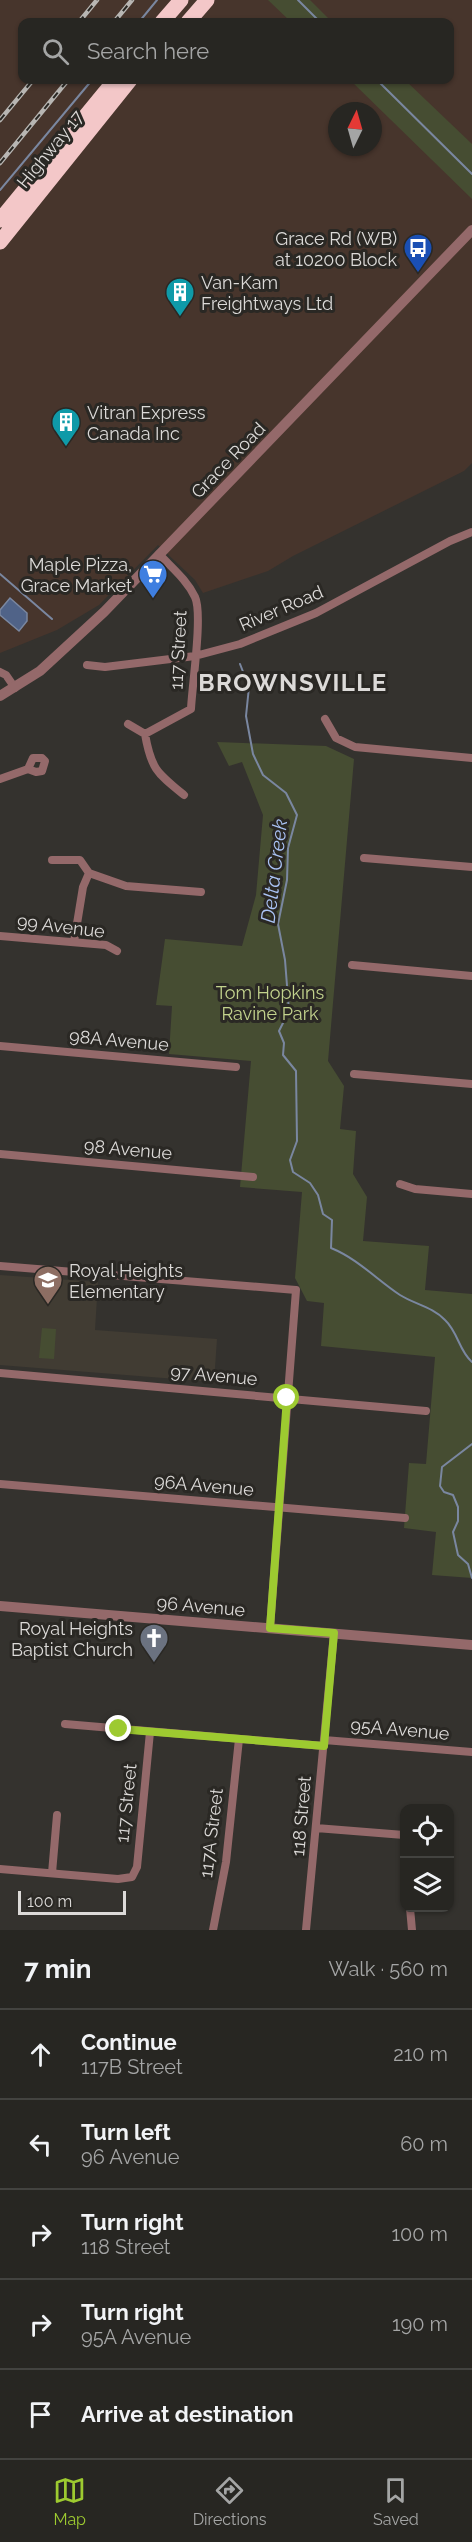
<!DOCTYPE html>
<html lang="en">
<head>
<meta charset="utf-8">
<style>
	:root { --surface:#272622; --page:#33322f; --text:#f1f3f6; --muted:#a4a5a5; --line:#434340; --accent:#9dca30 }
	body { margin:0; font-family:Raleway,sans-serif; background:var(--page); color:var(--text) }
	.controls { position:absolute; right:18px; bottom:18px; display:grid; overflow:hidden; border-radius:12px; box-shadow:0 2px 4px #0004 }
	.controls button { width:54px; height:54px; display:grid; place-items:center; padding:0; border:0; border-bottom:2px solid var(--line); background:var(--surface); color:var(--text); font:30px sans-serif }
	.compass { position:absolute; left:328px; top:102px; width:54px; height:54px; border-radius:50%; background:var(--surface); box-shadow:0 2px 4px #0004; rotate:5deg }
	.scale { position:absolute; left:18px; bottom:15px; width:108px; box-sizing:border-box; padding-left:6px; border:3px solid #dcdad8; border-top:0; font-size:16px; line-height:21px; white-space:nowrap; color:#dcdad8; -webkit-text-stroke:4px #2a2824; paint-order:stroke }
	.stop { position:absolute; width:18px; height:18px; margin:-14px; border:4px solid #9dca30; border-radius:50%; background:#fff }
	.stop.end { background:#9dca30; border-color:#fff; box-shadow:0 2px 6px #0008 }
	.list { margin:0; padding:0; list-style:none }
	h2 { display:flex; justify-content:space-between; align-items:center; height:78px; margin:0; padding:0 24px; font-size:26px }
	h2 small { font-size:20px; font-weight:400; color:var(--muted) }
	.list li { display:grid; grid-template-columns:39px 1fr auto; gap:18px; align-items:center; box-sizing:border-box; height:90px; padding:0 24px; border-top:2px solid var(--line) }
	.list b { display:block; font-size:22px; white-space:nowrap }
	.list p { margin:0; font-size:20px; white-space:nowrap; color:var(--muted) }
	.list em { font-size:20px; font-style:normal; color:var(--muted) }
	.icon { flex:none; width:33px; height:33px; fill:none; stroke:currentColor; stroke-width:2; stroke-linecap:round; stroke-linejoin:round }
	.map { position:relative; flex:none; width:472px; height:1930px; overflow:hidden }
	.search { position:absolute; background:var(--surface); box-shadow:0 2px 4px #0004; left:18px; right:18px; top:18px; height:66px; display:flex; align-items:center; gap:15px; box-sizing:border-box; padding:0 21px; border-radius:12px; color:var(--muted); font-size:22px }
	.sheet { height:528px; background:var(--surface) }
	nav { display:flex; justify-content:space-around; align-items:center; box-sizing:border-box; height:84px; border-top:2px solid var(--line); background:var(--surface); font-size:16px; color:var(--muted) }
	nav a { display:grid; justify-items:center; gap:3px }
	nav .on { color:var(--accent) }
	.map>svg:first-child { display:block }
	.built { fill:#413c33 }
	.industrial { fill:#47352c; fill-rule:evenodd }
	.green { fill:#464d32 }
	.water { fill:#506388; stroke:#7a87a0; stroke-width:1.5 }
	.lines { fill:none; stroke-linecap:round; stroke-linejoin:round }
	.stream { stroke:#7a87a0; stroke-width:2 }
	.minor { stroke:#94696a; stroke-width:8 }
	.tertiary { stroke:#94696a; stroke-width:10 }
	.motorway { stroke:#f3c7c8; stroke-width:15 }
	.rail-casing { stroke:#b8b6b3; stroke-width:4.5 }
	.rail { stroke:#2a2824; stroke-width:2; stroke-dasharray:7; stroke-linecap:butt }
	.route { stroke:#9dca30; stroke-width:8 }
	.labels { text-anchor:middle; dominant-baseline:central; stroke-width:6; stroke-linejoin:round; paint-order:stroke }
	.street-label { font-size:18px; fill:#dcdad8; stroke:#2a2824 }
	.poi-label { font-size:18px; fill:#dcdad8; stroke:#2a2824; text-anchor:end }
	.park-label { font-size:18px; fill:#c3d38d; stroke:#2a2824 }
	.water-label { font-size:20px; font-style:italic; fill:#abc4f6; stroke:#2a2824 }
	.district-label { font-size:24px; font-weight:bold; letter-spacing:1.5px; fill:#dcdad8; stroke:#2a2824 }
</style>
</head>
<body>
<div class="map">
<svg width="472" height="1930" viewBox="0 0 472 1930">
	<rect width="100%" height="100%" fill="#34322e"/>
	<path class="built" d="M0,1275l98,7 -3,48 122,9 -3,43 -214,-17z"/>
	<path class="industrial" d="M0,0h472v463l-8,8 -171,85 -25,15 -65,22 -8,-13 -37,-35 -59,60 -42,25 -57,23zM22,22h428v58h-428zM337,111h36v36h-36z"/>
	<path class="green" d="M268,0h42l22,22h-41z
		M350,80h55l67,64v55z
		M217,742l109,4 28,13 -26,302 16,25 -4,43 16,2 -3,43 14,23 -4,44 66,5 -4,44 47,4v284l-40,-3 4,-43 -32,-4 5,-65 17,1 9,-107 -114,-11 3,-43 -17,-2 -12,-23 7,-86 -62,-5 11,-126 -82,-7 3,-48 -16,-1 9,-66 77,7 14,-51 7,-80 -21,-53 -13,4z
		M42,1328l14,1 -2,30 -15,-1z"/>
	<path class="water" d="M10,598l17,15v8l-8,10 -19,-16v-5z"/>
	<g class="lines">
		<path class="stream" d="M298,0l22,22
			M139,22l18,-22
			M377,80l95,94
			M0,190l92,-110
			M0,574l52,45
			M240,664l9,23 -3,29 7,38 10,21 23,18 11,22 -9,33 -1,32 -9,44 7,36 4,51 -10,20 5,12 -1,12 13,16 1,70 -7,19 3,12 17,11 8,12 5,19 9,6 -1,28c27,11 45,31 69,47 14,9 33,12 45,25 13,12 14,31 27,42
			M472,1444l-30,23 -2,19 4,6 9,3 5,12v14l-5,11 5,23 10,9 4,14"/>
		<path class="minor" d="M159,554c13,14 28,26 36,43 8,17 -3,89 -4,112l-46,25c6,35 12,39 39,61
			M87,665l18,2 90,-11 45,-12 76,-31 134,-72 22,-9
			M0,672l6,3 9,13
			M325,719l11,19 19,9 117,11
			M128,724l17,10
			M0,779l28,-10 8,3 6,-1 3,-10 -3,-3h-9l-5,11
			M364,858l108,9
			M52,860h28l9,13 -6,14 -9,55
			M89,873l37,13 75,6
			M0,936l106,9 11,6
			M352,965l120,11
			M0,1046l236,21
			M354,1074l118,10
			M0,1154l253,23
			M400,1184l15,5 57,5
			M0,1266l296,24 -26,338
			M0,1373l426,38
			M0,1484l405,34
			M65,1724l259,22
			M324,1740l148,12
			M316,1828l88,7
			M0,1869l118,10 14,-2 5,-10 13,-135
			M52,1873l5,-58
			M410,1908l2,22
			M213,1930l13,-68 13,-123
			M306,1930l28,-297"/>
		<path class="tertiary" d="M0,696l40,-25 64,-59 368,-382
			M0,1606l472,39"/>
		<path class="motorway" d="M162,22l19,-22
			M188,22l19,-22
			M0,220l115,-140
			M0,242l130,-162"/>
		<g class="rail-casing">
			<path id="rail" d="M79,22l18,-22
				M114,22l18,-22
				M0,120l33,-40
				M0,163l68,-83"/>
		</g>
		<use href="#rail" class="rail"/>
	</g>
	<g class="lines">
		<path class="route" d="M119,1729l205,17 10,-113 -64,-5 17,-230"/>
	</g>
	<defs>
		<g id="bus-pin" transform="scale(1.5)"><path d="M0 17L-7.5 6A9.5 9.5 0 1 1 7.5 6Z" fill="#1a4fb4" stroke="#2a2824"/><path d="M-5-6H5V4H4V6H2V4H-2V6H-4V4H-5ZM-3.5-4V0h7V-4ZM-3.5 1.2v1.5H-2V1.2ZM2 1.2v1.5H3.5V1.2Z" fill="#fff"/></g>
		<g id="building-pin" transform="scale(1.5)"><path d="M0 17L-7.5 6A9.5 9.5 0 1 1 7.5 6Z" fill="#0f9aa8" stroke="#2a2824"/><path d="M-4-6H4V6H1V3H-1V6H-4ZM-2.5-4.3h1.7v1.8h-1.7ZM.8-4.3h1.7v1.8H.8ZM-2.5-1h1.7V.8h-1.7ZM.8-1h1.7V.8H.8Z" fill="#fff"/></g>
		<g id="supermarket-pin" transform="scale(1.5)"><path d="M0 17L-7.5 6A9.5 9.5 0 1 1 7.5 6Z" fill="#3f7fe0" stroke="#2a2824"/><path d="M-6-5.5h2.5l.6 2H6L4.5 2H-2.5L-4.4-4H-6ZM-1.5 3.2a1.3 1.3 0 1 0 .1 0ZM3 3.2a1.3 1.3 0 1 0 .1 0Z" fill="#fff"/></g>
		<g id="school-pin" transform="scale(1.5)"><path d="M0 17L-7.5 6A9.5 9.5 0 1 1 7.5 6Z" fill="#8d6e63" stroke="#2a2824"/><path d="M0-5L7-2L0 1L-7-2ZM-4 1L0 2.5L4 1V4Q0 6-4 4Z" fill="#fff"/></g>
		<g id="church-pin" transform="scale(1.5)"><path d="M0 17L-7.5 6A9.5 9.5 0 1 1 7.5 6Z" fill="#6b7280" stroke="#2a2824"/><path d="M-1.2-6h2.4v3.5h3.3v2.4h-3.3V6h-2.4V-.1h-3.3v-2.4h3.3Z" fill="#fff"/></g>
	</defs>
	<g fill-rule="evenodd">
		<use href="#bus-pin" x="418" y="248"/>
		<use href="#building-pin" x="180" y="292"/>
		<use href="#building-pin" x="66" y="422"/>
		<use href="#supermarket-pin" x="153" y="574"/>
		<use href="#school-pin" x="48" y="1280"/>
		<use href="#church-pin" x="154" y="1638"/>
	</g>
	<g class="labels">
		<g class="street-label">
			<text transform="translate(50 149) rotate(-51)">Highway 17</text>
			<text transform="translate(228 460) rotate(-46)">Grace Road</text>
			<text transform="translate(281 608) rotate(-23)">River Road</text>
			<text transform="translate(178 650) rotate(-87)">117 Street</text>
			<text transform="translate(61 926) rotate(7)">99 Avenue</text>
			<text transform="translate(119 1040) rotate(5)">98A Avenue</text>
			<text transform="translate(128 1149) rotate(5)">98 Avenue</text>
			<text transform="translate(214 1375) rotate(5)">97 Avenue</text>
			<text transform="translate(204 1485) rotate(5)">96A Avenue</text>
			<text transform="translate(201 1606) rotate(5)">96 Avenue</text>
			<text transform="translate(400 1729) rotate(5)">95A Avenue</text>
			<text transform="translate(126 1803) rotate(-84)">117 Street</text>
			<text transform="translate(301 1816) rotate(-85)">118 Street</text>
			<text transform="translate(211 1833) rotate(-83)">117A Street</text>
		</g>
		<g class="poi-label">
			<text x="397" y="238">Grace Rd (WB)<tspan x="397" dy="21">at 10200 Block</tspan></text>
			<text x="201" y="282" text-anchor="start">Van-Kam<tspan x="201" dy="21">Freightways Ltd</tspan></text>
			<text x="87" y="412" text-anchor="start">Vitran Express<tspan x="87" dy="21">Canada Inc</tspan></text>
			<text x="132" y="564">Maple Pizza,<tspan x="132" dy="21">Grace Market</tspan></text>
			<text x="69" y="1270" text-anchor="start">Royal Heights<tspan x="69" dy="21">Elementary</tspan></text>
			<text x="133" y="1628">Royal Heights<tspan x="133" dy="21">Baptist Church</tspan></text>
		</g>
		<g class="park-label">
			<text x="270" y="992">Tom Hopkins<tspan x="270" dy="21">Ravine Park</tspan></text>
		</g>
		<g class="water-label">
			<text transform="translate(274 871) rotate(-83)">Delta Creek</text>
		</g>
		<g class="district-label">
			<text x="293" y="682">BROWNSVILLE</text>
		</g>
	</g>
</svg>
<div class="controls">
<button><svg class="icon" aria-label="locate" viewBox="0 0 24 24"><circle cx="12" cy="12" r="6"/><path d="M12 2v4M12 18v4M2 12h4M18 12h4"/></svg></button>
<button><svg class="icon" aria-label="layers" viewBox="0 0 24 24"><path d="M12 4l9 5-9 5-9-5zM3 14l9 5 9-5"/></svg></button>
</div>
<svg class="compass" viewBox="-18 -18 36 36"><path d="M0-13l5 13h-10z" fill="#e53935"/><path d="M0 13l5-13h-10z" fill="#a4a5a5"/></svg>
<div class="scale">100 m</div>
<div class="stop" style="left:287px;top:1398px"></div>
<div class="stop end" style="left:119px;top:1729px"></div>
<div class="search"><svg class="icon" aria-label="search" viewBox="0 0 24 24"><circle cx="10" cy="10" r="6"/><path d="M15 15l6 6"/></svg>Search here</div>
</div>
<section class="sheet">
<h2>7 min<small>Walk · 560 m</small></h2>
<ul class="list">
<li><svg class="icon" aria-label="ahead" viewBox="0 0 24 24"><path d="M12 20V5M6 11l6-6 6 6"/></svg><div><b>Continue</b><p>117B Street</p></div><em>210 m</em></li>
<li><svg class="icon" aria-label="left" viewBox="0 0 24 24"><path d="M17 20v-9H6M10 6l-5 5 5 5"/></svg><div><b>Turn left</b><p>96 Avenue</p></div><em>60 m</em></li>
<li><svg class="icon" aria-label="right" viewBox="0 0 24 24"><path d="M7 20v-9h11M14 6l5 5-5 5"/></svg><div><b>Turn right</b><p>118 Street</p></div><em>100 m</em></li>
<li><svg class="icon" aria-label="right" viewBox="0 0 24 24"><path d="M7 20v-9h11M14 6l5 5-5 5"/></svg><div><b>Turn right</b><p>95A Avenue</p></div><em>190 m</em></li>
<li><svg class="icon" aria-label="arrive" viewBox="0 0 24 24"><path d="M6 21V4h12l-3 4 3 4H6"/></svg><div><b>Arrive at destination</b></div></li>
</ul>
</section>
<nav>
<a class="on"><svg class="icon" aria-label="map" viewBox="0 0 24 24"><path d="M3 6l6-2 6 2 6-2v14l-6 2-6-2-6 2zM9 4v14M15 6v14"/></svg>Map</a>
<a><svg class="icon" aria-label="directions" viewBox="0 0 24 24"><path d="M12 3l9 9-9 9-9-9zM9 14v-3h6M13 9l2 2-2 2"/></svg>Directions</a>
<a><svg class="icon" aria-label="saved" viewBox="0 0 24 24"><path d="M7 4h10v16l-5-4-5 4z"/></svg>Saved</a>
</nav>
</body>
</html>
